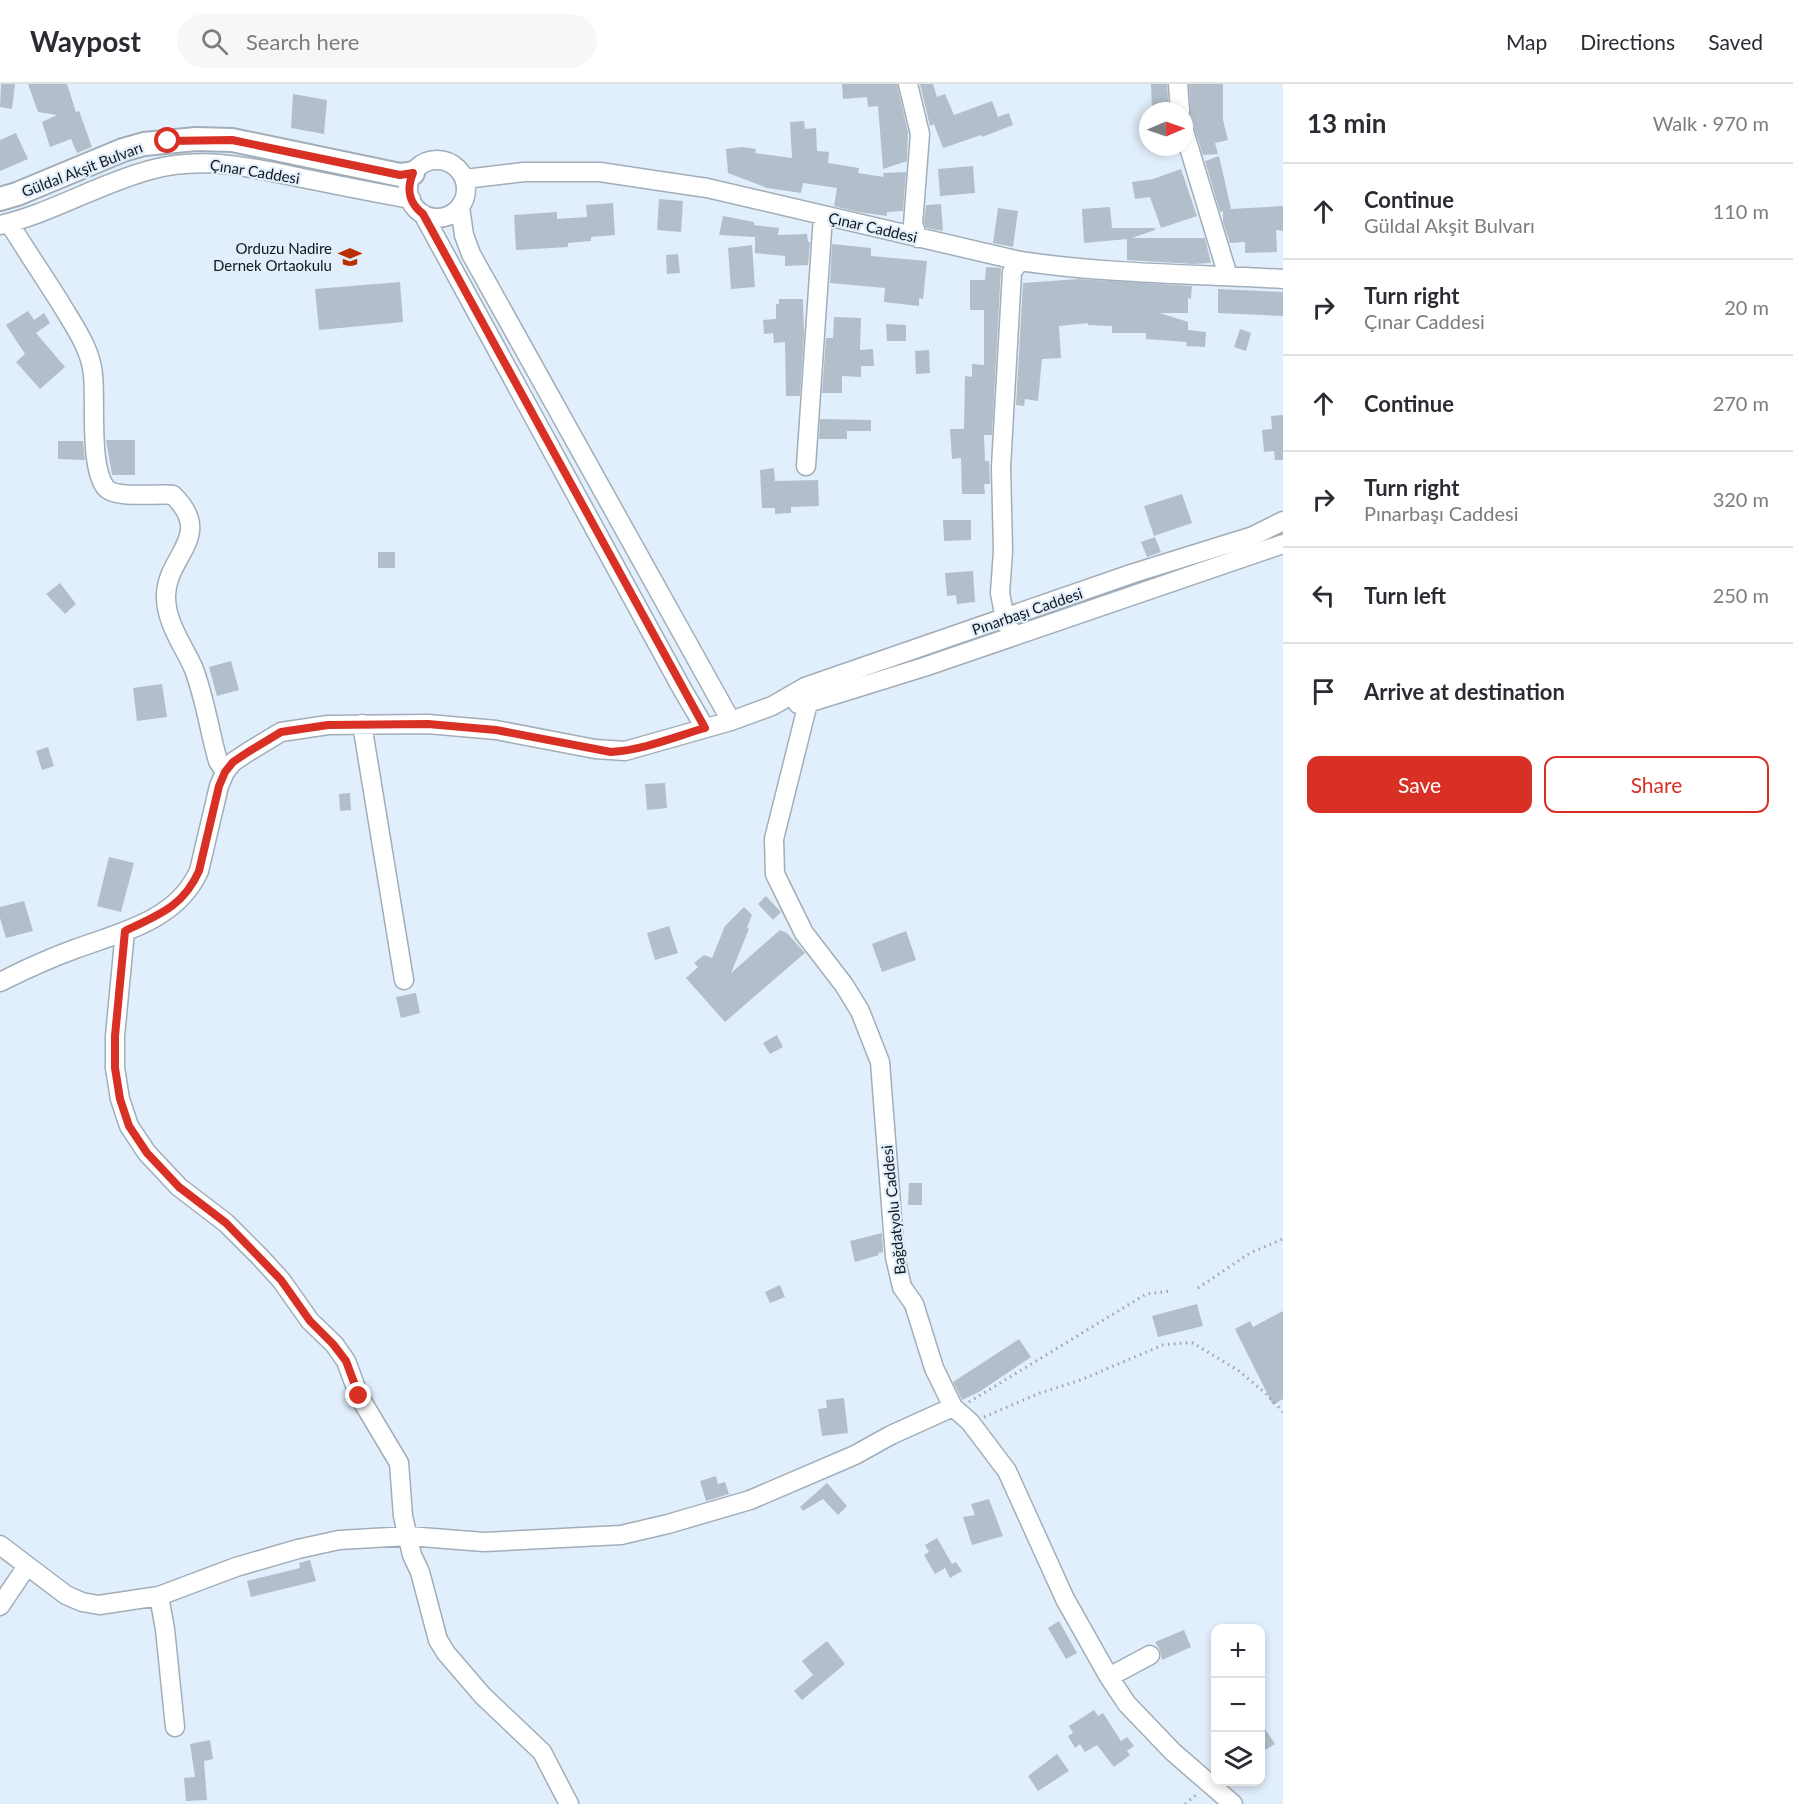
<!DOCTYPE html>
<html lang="en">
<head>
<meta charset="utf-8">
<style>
	:root { --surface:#fff; --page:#f7f7f7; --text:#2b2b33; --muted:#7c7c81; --line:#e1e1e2; --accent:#d93025 }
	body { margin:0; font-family:Lato,sans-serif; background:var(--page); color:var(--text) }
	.controls { position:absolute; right:18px; bottom:18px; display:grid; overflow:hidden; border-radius:12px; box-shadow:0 3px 9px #0003 }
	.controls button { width:54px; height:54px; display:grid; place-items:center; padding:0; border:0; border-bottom:2px solid var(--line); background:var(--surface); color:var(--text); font:30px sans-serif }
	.compass { position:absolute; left:1139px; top:18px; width:54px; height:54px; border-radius:50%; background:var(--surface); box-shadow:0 3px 9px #0003; rotate:88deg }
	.stop { position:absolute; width:18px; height:18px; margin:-14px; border:4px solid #d93025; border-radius:50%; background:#fff }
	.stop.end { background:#d93025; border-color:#fff; box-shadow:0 2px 6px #0008 }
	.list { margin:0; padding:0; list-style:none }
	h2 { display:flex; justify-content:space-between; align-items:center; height:78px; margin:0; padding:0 24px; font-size:26px }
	h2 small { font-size:20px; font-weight:400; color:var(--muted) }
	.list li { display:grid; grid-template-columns:39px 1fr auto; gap:18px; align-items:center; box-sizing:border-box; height:96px; padding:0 24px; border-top:2px solid var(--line) }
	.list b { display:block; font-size:22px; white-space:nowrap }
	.list p { margin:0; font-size:20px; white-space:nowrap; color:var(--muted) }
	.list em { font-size:20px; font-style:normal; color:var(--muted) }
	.actions { display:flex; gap:12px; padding:18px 24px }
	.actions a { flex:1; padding:14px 0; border:2px solid var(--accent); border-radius:12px; text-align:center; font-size:21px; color:var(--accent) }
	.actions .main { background:var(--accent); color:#fff }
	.icon { flex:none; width:33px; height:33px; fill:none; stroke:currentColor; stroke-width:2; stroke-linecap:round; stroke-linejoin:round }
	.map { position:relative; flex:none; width:1283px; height:1720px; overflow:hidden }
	header { display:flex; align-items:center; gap:36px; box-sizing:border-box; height:84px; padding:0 30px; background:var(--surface); border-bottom:2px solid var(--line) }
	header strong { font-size:28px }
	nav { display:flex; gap:33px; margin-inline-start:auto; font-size:21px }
	.search { width:420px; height:54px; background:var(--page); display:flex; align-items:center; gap:15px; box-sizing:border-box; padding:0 21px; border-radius:33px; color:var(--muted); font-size:22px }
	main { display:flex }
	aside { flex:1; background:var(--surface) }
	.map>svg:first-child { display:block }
	.building { fill:#b2bfcb }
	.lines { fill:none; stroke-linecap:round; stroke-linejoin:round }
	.minor-casing { stroke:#a1aeb9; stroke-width:21 }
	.major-casing { stroke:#a1aeb9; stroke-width:26 }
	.path { stroke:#9aa4ae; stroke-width:3; stroke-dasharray:1.5 4.5; stroke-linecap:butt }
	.minor { stroke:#fff; stroke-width:18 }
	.major { stroke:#fff; stroke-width:22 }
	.route { stroke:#d93025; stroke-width:8 }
	.labels { text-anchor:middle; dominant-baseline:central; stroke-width:4.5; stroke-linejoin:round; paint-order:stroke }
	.street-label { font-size:15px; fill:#12161a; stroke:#e1eefb }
	.poi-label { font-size:15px; fill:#12161a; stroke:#e1eefb; text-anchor:end }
</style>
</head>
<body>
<header>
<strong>Waypost</strong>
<div class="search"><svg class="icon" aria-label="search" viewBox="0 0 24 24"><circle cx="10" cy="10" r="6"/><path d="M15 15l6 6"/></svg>Search here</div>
<nav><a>Map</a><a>Directions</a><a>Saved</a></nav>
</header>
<main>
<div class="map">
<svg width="1283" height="1720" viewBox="0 0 1283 1720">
	<rect width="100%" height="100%" fill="#e1eefb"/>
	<path class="building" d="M1,0h14l-3,25 -12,-2z
		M28,0h39l9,28 3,-1 13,36 -15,6 -6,-14 -21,8 -8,-25 15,-7 -19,-3z
		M842,0h55l11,48 -1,29 -24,8 -5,-63 -10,1 -1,-10 -24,2z
		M920,0h13l4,13 8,-3 9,21 38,-14 6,16 11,-4 4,12 -31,12 -1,-2 -38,13 -9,-24 -4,2z
		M1151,0h16l2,27h-17z
		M1189,0h34v36l5,20 -13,3 3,11 -15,1 -13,-40z
		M293,10l34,6 -3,34 -33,-6z
		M804,37l1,8 11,-1 1,23 12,1 -1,11 31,5 -1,5 26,4 -1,-4 23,-1 -3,39 -16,1v4l-29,-4 -24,-6 3,-18 -34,-5 -2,10 -34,-5 -39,-15 -2,-24 16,-2 14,2 -1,4 37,5 -2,-36z
		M16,49l12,26 -28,12v-31z
		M1219,72l12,53 52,-3v25l-7,-1 1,22 -32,1v-11l-15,1 -7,-21v-11l-3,1 -15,-51z
		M973,82l2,27 -35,3 -2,-27z
		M1181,85l16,47 -36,12 -11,-31 -15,2 -3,-17 21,-3z
		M659,115l24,2 -2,31 -24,-2z
		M613,119l2,32 -24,2v4l-23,2v4l-52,3 -2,-35 43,-3v7l30,-2 -1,-12z
		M941,120l2,27 -17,-3 -2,-6 2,-17z
		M1110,123l2,21h43v2l-23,8h73l6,25 -18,1 -66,-4v-21l-43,4 -2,-34z
		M998,124l20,3 -5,36 -20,-4z
		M723,132l31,6v3l25,3 -1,7 29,-1 1,8h2l-2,23 -23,1v-10l-30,-3v-16l-36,-2z
		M832,160l39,4v8l56,5 -4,38 -4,-1v8l-35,-4 1,-14 -55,-5z
		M752,161l3,42 -24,2 -3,-41z
		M678,170l2,19 -13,1 -1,-19z
		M986,183l15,1 -9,167h-8l1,26h4l1,23h-6l1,10h-23l-1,-36 -9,1 -2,-30h14l1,-53 7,1v-13l12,1v-55h-14v-30h15z
		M1079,195l113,7 -1,13 -3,-1v15h-28l28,9v8l18,2 -1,15 -19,-1 1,-4 -41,-3v-6h-34v-7l-24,-1v-2l-29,3 2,32 -19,1 -4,42 -13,-2 -1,7 -8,-1 7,-122z
		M400,198l3,40 -84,8 -4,-41z
		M1218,205l65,3v24l-65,-3z
		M779,215h24l1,35 -4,62h-14l-1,-54 -11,1 -1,-10 -9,1 -1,-14 13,-1v-15h3z
		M28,227l6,9 10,-7 6,10 -14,10 29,34 -25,22 -24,-27 9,-8 -19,-29z
		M834,233l27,1 -1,32 13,-1 1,17h-13v11l-19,-1v17h-20l4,-55h7z
		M886,240l20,1v16h-19z
		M1240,245l11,4 -5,18 -12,-4z
		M929,266l1,23 -14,1 -1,-23z
		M1283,331v45h-8l-1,-9 -10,1 -2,-22 10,-1 -1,-13z
		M820,335l51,1v11h-24v8h-28z
		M106,356h29v35h-23z
		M58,357h25l2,19 -27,-1z
		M774,384l1,13 43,-1 1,26 -28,1v6l-16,1v-6h-13l-2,-38z
		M1182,410l10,29 -38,13 -10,-30z
		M943,436h28v20l-27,1z
		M1155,453l6,15 -14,5 -6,-15z
		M378,468h17v16h-17z
		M973,487l2,31 -18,2 -1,-9 -9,1 -2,-23z
		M60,499l16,21 -11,10 -19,-20z
		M231,577l8,29 -22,6 -8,-29z
		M162,600l5,33 -30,4 -4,-33z
		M48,663l6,19 -12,4 -6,-19z
		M665,699l2,25 -20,2 -2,-26z
		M350,709l1,17 -11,1 -1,-17z
		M109,773l25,6 -13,49 -24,-6z
		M766,812l15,16 -8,8 -15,-16z
		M24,817l9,30 -27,7 -6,-20v-11z
		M744,823l8,8 -5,13 2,1 -18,44 49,-43 7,3 18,20 -80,69 -39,-44 12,-11 -4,-4 10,-8 8,3 13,-32z
		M669,842l9,27 -23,7 -8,-27z
		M906,847l10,29 -34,12 -10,-28z
		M416,909l4,20 -19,5 -5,-21z
		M777,951l6,12 -13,7 -7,-11z
		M909,1099h13v22h-14z
		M882,1149l1,19 -5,1 1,2 -24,7 -5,-21z
		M780,1201l5,12 -15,6 -5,-11z
		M1197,1220l6,22 -45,11 -6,-21z
		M1283,1227v88l-10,6 -38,-76 15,-8 3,6z
		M1019,1255l12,18 -52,35 -17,8 -9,-18z
		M844,1314l4,35 -26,3 -4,-27 9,-1 -1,-8z
		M716,1392l2,8 7,-2 4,12 -23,7 -6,-20z
		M827,1399l20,23 -9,9 -15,-16 -20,12 -3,-4z
		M989,1415l14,37 -31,9 -9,-28 12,-2 -4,-11z
		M937,1454l15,26 4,-2 6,9 -12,7 -5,-10 -10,6 -11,-19 5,-3 -4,-7z
		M310,1476l6,21 -65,16 -4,-16 53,-13 -1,-5z
		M1059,1537l18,32 -11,6 -18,-31z
		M1184,1546l7,17 -29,13 -2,-10 -5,-8z
		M827,1557l18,23 -43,36 -8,-9 19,-16 -11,-14z
		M1094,1626l4,6 5,-3 18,28 6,-4 7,9 -7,5 3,4 -16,12 -17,-22 -12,7 -5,-8 -5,4 -7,-12 5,-3 -4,-7z
		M1260,1637l15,23 -15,9z
		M210,1656l3,19 -9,2 3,39 -21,1 -2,-23 11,-1 -5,-33z
		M1057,1670l12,17 -31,20 -10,-15z"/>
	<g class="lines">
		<g class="minor-casing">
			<path id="minor" d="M908,0l12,50 -7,90 5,14
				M1178,0l2,27
				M1184,47l44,145
				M408 105a29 29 0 1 1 58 0a29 29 0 1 1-58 0Z
				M465,95l59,-7h76l53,8 54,8 313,73c87,13 175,13 263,18
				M460,123l4,28 7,19 260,467
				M423,130l258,473 24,41
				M9,139c17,27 35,54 52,81 13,22 30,45 32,71 3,27 -4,93 13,113 9,11 51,5 67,7 42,41 -6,60 -7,100 -1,26 17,50 27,72 12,30 16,63 25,94l7,11
				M0,141c52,-12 98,-41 150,-55 54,-15 104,-2 157,9 35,7 69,14 104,20
				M806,382l17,-250
				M1010,545l-5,-10 -5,-26 3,-42 -2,-84 11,-195 8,-11
				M805,603l3,16 -34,136 1,35 29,59 40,52 16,26 20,51 15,195 7,30 12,17 20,64 19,39 17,15 37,49 58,128 44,78 18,27 46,48 60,52
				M798,620l10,-1 116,-36 359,-123
				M362,640l42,256
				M125,847l-10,105v32l5,31 9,27 18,27 32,34 47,36 34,34 21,23 29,41 24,23 12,17 13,35 40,67 4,53 9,39 8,17 18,68 8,13 37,43 59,56 27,52
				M0,898c24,-12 50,-24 75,-33 47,-17 102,-29 124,-78l20,-85 6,-14 8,-10 15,-10 33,-20 47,-7 100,-1 68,6 99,19 30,2 106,-30 41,-15 33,-19 329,-114 119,-37 30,-15
				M0,1461l66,50 16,7 17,3 60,-9 77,-29 62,-18 41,-9 69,-4 76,6 137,-7 47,-11 82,-24 105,-45 36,-20 62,-28
				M159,1512l6,33 10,98
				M0,1522l27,-40
				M1109,1593l41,-22"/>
		</g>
		<g class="major-casing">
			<path id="major" d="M0,115l17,-5 106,-44 21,-6 52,-5 36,1 168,35 13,-2"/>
		</g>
		<path class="path" d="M1198,1204l52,-35 33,-14
			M969,1318l177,-108 25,-3
			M984,1333l56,-24 38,-12 85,-36 20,-2h10l46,28 26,22 18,19
			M1185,1720l12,-10"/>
		<use href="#minor" class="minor"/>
		<use href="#major" class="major"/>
	</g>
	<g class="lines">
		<path class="route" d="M168,57l64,-1 168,35 13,-2c-7,17 -4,30 10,41l282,514c-31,9 -62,22 -94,24l-115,-22 -68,-6 -100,1 -47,7 -33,20 -15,10 -8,10 -6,14 -20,85c-16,36 -41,44 -74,60l-10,105v32l5,31 9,27 18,27 32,34 47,36 55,57 29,41 23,23 13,17 13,35"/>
	</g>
	<defs>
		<g id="school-bare" transform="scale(1.8)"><path d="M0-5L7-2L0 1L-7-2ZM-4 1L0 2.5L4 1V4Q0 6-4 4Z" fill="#b93000" stroke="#e1eefb" stroke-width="2.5" paint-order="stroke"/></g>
	</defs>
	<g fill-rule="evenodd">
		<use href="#school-bare" x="350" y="173"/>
	</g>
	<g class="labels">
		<g class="street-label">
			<text transform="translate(82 85) rotate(-21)">Güldal Akşit Bulvarı</text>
			<text transform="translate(255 87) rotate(9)">Çınar Caddesi</text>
			<text transform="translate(873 143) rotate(13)">Çınar Caddesi</text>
			<text transform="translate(1027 527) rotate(-19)">Pınarbaşı Caddesi</text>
			<text transform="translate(893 1126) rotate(-96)">Bağdatyolu Caddesi</text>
		</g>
		<g class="poi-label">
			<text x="332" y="164">Orduzu Nadire<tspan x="332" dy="17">Dernek Ortaokulu</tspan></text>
		</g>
	</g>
</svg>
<div class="controls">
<button>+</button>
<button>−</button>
<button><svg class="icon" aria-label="layers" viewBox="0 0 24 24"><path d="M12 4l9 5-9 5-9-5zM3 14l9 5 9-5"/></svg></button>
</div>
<svg class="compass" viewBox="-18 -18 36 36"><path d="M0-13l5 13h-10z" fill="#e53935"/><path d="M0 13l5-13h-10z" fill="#7c7c81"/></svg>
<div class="stop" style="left:168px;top:57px"></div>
<div class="stop end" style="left:359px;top:1312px"></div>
</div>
<aside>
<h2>13 min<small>Walk · 970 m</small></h2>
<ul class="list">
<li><svg class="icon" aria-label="ahead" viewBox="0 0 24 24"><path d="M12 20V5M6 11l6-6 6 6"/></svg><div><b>Continue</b><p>Güldal Akşit Bulvarı</p></div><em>110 m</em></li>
<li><svg class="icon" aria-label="right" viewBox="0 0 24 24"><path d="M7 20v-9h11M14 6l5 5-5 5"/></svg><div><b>Turn right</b><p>Çınar Caddesi</p></div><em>20 m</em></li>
<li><svg class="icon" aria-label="ahead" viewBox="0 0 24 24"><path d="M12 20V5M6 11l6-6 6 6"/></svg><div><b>Continue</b></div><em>270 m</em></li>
<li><svg class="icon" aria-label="right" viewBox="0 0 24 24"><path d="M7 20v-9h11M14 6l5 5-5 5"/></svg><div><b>Turn right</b><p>Pınarbaşı Caddesi</p></div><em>320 m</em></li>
<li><svg class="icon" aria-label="left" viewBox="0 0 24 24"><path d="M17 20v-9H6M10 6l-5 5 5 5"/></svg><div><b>Turn left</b></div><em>250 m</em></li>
<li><svg class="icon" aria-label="arrive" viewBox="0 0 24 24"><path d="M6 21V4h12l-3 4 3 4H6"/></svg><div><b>Arrive at destination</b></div></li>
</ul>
<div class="actions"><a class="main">Save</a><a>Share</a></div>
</aside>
</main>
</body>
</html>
